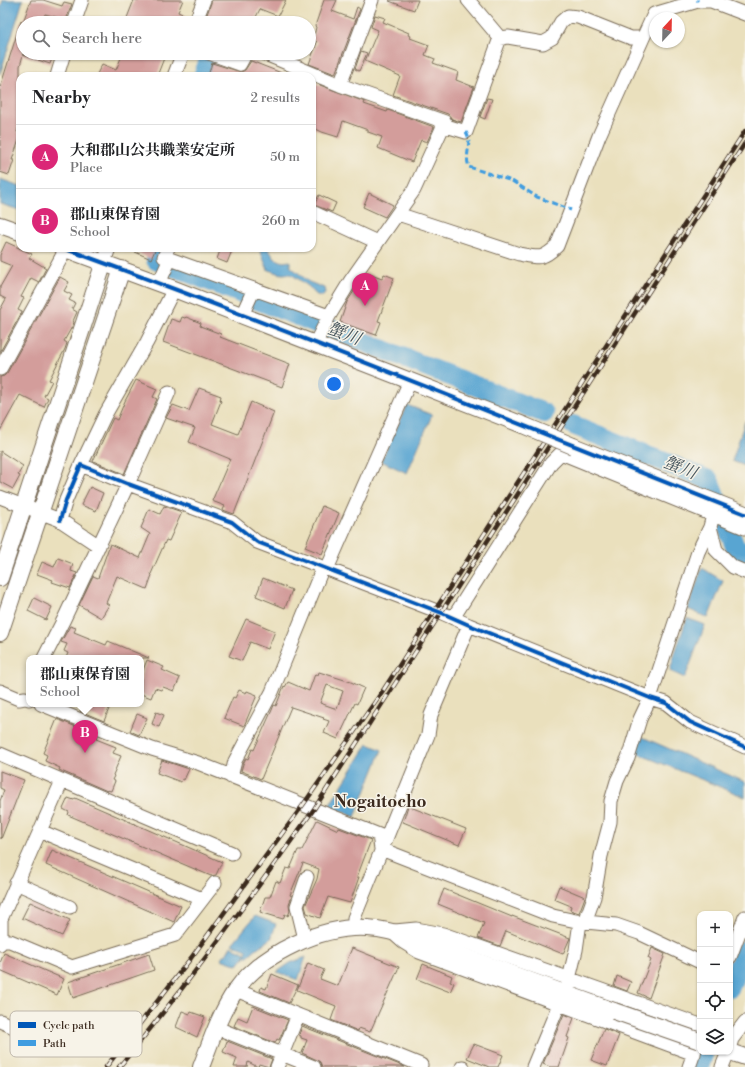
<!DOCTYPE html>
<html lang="en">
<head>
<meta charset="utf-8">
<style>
	:root { --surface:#fff; --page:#f2f2f2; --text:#202124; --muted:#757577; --line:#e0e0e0; --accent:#db2777 }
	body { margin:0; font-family:"Libre Bodoni","Noto Serif JP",serif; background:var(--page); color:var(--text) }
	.controls { position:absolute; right:12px; bottom:12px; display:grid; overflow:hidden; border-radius:8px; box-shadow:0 1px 3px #0004 }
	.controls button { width:36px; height:36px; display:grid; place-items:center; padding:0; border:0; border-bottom:1px solid var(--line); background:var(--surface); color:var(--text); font:20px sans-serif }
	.compass { position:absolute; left:649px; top:12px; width:36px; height:36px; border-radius:50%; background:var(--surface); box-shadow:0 1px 3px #0004; rotate:22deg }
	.you { position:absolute; left:334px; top:384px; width:14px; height:14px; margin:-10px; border:3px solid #fff; border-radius:50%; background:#1a73e8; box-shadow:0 0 0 6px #1a73e833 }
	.badge { display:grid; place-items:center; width:26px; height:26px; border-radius:50%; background:var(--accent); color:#fff; font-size:13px; font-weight:700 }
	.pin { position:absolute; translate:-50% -33px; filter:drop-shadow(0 1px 2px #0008) }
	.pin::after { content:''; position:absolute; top:21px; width:14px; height:12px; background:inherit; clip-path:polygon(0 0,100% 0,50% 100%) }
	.popup { position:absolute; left:26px; top:655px; width:118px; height:52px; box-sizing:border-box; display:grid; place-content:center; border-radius:8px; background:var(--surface); filter:drop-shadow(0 1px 3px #0005); font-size:13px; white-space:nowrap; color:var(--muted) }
	.popup b { font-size:15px; color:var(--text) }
	.popup::after { content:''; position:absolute; left:50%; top:100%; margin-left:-8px; border:8px solid transparent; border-top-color:var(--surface) }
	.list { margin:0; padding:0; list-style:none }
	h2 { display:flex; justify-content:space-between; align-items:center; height:52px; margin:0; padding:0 16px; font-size:17px }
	h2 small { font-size:13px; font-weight:400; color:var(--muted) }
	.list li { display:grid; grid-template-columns:26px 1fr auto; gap:12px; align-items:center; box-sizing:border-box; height:64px; padding:0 16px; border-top:1px solid var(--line) }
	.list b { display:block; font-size:15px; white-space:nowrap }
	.list p { margin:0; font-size:13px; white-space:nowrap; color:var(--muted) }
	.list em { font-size:13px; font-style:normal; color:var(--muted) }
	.icon { flex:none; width:22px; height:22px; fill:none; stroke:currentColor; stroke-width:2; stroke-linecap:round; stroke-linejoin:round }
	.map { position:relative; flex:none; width:745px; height:1067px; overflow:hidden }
	.search { position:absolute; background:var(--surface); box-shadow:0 1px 3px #0004; left:16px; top:16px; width:300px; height:44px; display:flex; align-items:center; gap:10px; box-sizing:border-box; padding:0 14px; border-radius:22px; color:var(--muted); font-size:15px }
	.panel { position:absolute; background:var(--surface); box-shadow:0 1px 3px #0004; left:16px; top:72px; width:300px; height:180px; border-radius:12px }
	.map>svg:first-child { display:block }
	.water { fill:#59a5d2; stroke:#4a6878 }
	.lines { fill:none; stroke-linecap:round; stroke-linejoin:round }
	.river { stroke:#59a5d2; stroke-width:20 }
	.building { fill:#d39d9b; fill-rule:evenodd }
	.minor-casing { stroke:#786a56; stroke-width:15 }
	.tertiary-casing { stroke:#786a56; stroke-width:18 }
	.minor { stroke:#fff; stroke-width:13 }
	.tertiary { stroke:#fff; stroke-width:16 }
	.rail-casing { stroke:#3b2a1e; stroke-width:4.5 }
	.rail { stroke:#f7f3e8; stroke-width:3; stroke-dasharray:9; stroke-linecap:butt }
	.tertiary-bridge-casing { stroke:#786a56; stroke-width:18; stroke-linecap:butt }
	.tertiary-bridge { stroke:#fff; stroke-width:16 }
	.quiet { stroke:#3f9ce0; stroke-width:3; stroke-dasharray:6 3; stroke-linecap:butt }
	.cycleway-casing { stroke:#f7f3e8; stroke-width:6 }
	.cycleway { stroke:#0057b8; stroke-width:4 }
	.labels { text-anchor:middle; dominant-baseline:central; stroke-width:3; stroke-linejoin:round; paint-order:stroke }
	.water-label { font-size:17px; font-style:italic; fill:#46555d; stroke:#f7f3e8 }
	.neighbourhood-label { font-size:17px; font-weight:bold; fill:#3b2a1e; stroke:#f7f3e8 }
	.key { fill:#f7f3e8; stroke:#bfb7ab; stroke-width:1 }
	.key-label { font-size:11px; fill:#3b2a1e }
</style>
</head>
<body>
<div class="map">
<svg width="745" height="1067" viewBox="0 0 745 1067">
	<rect width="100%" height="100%" fill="#f7f3e8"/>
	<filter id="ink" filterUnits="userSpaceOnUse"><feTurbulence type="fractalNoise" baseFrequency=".025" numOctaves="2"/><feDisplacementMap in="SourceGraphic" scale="8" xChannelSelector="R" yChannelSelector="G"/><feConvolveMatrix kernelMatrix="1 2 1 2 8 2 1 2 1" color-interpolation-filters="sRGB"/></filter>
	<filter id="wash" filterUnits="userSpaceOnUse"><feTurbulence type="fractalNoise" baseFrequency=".012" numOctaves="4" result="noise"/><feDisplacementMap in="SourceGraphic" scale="16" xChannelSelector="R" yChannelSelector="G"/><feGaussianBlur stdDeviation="0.9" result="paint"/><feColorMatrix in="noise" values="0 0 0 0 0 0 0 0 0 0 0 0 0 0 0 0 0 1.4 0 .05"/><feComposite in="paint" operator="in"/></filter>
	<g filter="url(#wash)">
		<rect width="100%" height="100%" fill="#eae0bd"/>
		<path class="water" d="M3,0h20l-23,74v-65z
			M0,179l20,7v24l-20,-6z
			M259,248h9l6,10 9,4 7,-1v5l19,16 15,6 1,4 -2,4c-8,1 -10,-6 -15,-10 -3,-2 -16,-12 -18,-12 -5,-1 -2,0 -7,0 -5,0 -10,-3 -15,-4z
			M407,405l25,10 -25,58 -26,-12z
			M745,421v45l-13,-5z
			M702,568l21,13 -15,37 -20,-9z
			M687,618l18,7 -20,53 -15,-7 5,-18z
			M640,736l105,46v15l-109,-44z
			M368,744l14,6 -27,67 -26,-11z
			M255,916l21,8 -5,15 -14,9 -13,11 3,-9 -15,-6z
			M231,946l15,7 -4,7 -4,5 -17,-6 2,-4h3z
			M306,957l-8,23 -21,-8 13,-9z"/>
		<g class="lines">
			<path class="river" d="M203,76l9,-23
				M161,248l-5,12 388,153
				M573,425l136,55 27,69 9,4
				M730,987l15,-37
				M699,1067l5,-15"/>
		</g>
		<g id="blocks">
			<path class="building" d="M31,0h12l19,6 2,-4 8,2 -6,16 -21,-6 -3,9h-19v32v-2h31l-4,11 -27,-9 -3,11v57l-3,9 3,1v4l-8,23h2l-5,15 -9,-3v-84l21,-67 2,1z
				M134,0h49l-5,12 11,5 -2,6h-62z
				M212,0h74l-8,16 -18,-7 -7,14h-33l-5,-2 -1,2h-10z
				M324,0h13l-5,11 21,8 4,-12 3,2 -25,65 -26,-10 8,-22 -5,-3 3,-7 1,-5 -1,-1z
				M390,0h28l-4,10 -25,-9z
				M375,15l10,3 -2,4 26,11 -1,2 3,1 -1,2 19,7 -4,10 10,4 -2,4 25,9 -2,8 18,7 -13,35 -9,-3 -4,-5 -55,-19 7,-19 -35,-15 13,-31 -7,-3z
				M361,51l6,2 -8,18 -4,-2z
				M123,53h22l7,3 1,-3h13l-9,23h-61l6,-12 14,6z
				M251,61l38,15h-81l4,-13 29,9 4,-2z
				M312,82l53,20 -1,2 23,8 1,-2 46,17 -7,15 -6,-2 -9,22 -34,-14 4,-11 -14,-5v-2l-25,-9 -5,16 -16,-5 -10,-5z
				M487,98l5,1 -7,20 -5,-2z
				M369,193l24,12 -8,12 -22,-10z
				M319,195l17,8 -4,9 -18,-7z
				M6,242l26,12 -3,4 17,10 -7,14 -8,-4 -10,19 3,1 -6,12 4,2 -22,40v-42l6,-11 -6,-3v-9l12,-21 -12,-5v-6z
				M126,248h30l-5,11z
				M221,248h12l-6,15 -10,-4z
				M366,273l16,6 2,-5 10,4 -16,43 3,1 -5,13 -36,-13 7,-20z
				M60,277l9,5 -5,9 8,4 -3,5 6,3 -3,6 5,3 -4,9 1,1 -1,3 -9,16 3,2 -2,6 -16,31 3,1 -8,15 4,2 -4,9 -24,-12 -20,36v-54l4,-1 3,-3z
				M182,317l3,1 1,-1 15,6 -1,3 21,8 -1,3 70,27 -8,23 -119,-45 8,-23 9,3z
				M136,380l21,9 -4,8 4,2 -33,75 -31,-13 20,-43 4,2 8,-19z
				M199,388l22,8 -1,4 1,1 -9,23 26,10 13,-32 23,10 -40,102 -11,-4 2,-4 -13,-5 18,-42 -41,-17 6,-14 -29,-10 7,-13 16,6z
				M0,451l23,15 -5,9 2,1 -7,13 -13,-7z
				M90,487l13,6 -7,18 -15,-6z
				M164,506l18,6 -13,29 -3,-1 -15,34 1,1 -5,14 -30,-13 -11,27 3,2 -8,13 -22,-13 14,-29 5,2 12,-34 30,14 10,-24 -9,-6 8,-19 11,5z
				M322,506l17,7 -17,41 -17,-7z
				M58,558l15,6 -2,7 6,2 -7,15 -18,-6 1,-2 -16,-6 5,-12 12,5z
				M263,578l29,12 -7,18 -29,-12z
				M34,598l18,9 -6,13 -18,-9z
				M246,619l29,12 -7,18 -18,-7 -8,19 -13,-5z
				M70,626l6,2 -2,4 32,13 2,-4 41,17h-83l2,-5 -4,-2 3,-7 -6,-2z
				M147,660l17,7 -2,3 18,8 -6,13 -11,-4 -2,3 -6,-2 -4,10 -10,-4v-19z
				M319,672l32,10 13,6 -7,16 -2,-1 -17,36 -14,-6 5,-12 -6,-2 1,-1 -33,-11 -30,72 -20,-8 2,-7 3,-6 2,1 4,-10 2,1 18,-40 2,-5 2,1 8,-20 1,1 3,-5 21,9 6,-17 3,1zM327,685l16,6 -6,18 -17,-6z
				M239,690l7,3 1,-2 10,4 -13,31 -20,-8 9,-21 2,1z
				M82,704h29l-7,17 -24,-10z
				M156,712l8,3 -5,12 -7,-3z
				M137,714l10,4 -8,17 -9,-4z
				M57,719l41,17 -2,3 20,8 -3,6 8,3 -8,19 1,1 -2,4 3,1 -4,10 -4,-1v1l-48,-21 1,-2 -15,-7 2,-6 -4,-2z
				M162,760l27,9 -5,11 -2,-1 -1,3 -24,-9z
				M0,771l24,9 -23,59 -1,-38 4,-11 -4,-2z
				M68,798l6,2 1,-2 147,64 -6,13 -5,1 -143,-61 1,-3 -6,-3z
				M408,806l58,23 -7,16 -56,-23z
				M317,820l21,10 1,-2 32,12 -14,37h2l-9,26 -22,-6 -8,21 -13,-5 -2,-7 12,-27 2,-10 -16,-6 -13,32 2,1 -3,8 1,7 -2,5 -3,-2 -2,5 -23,-7 5,-15h5l6,-16 4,2 6,-15 4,1 8,-19h4z
				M52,850l129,56 -7,16 -128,-57z
				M559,886l26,11 -6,16 -9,-3 1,-4 -17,-7z
				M444,889l68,28v-1l58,22 -7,16 -57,-23 -6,15 -22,-8 6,-15 -46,-19z
				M30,902l40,18 -8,16 -40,-18z
				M352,948l47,19 -29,65 -11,-4 -1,3 -27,-11 5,-14 -39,-16 11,-27 16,7 -4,9 18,7 10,-25 -1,-1z
				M652,948l13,6 -16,44 -11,-5 13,-33 -3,-2z
				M4,953l60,26 -7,16 -57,-25v-7z
				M149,954l5,16 -81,28 -5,-16z
				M423,964l29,12 -2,6 4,1 -4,9 -33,-13z
				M272,974l26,11 -9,18 -29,-12 1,-4 5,2z
				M617,976l14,6 -4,9 -13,-5z
				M253,1006l35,14 -9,20 -2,-1 -2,4 -41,-17 4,-9 9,4z
				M182,1011l8,3 1,-2 14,5 -8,20 -21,-10z
				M564,1014l10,4 -7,19 2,1 -10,29h-9l-7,-3z
				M302,1026l103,41h-83l-2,-5 -3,-2 -15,-7 5,-13 -6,-2v-2l-2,-1z
				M604,1029l15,6 -12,31 -16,-6z
				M227,1041l45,18 -3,8 -10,-3 -1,3 -10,-5 -1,5h-13l3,-9 -14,-6z
				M474,1044l29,11 -5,12h-9l-22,-9z"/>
		</g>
	</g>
	<g filter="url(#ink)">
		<use href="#blocks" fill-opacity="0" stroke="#786a56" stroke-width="1"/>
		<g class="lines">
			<g class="minor-casing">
				<path id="minor" d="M468,0l32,38 8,-1 35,6 9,-5 9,-16 7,-6 10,1 53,21h12l11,-24 44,-13h13l34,13
					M74,23l8,-23
					M195,23l9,-23
					M209,53l31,11 6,-11
					M263,53l77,32 105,37 -31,68 -63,90 -22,36 -14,28
					M57,76l7,-23
					M174,76l9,-23
					M340,85l32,-85
					M443,125l23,7 34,-94
					M312,212l65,30
					M398,214l121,40c20,4 23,6 38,-8l42,-110 44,-98
					M170,259l159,57
					M104,262l5,-14
					M159,283l11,-24 -6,-2 4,-9
					M242,315l12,-26
					M0,369l66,-120
					M81,465l24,-50 42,-73 27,-53
					M0,497l60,23 39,26
					M60,520l6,-20 15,-35 47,19 104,38 25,20 185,71 27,12 181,73 16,5 24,19 55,25
					M710,527l6,23 17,17 12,5
					M327,569l83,-188
					M453,618l98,-155 10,-10 184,75
					M44,658l20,-39 64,-135 41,-92
					M0,691l19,8 6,-1 4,1
					M41,704l111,45 46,14 181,72 2,14 172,67 23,5 40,4 23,8 61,29
					M0,754l232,99
					M231,777l4,-16 37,-69 51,-125
					M40,831l162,68
					M16,883l54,24
					M585,922l9,-25 7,-41 9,-34 1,-21 6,-20 11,-23 12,-39 10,-21 48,-146 12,-25 3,-12
					M354,928v-10l74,-183 3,-20 38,-90
					M395,931l21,-2 27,5 257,91
					M394,934l9,8 16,10 275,102
					M305,939l-8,-33 10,-29
					M1,941h9l62,26 103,-32 40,-52
					M0,944l1,-3v-22l61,-138
					M730,957l15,-40
					M568,983l8,-33 4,-28
					M236,990l185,75 -1,2
					M0,1021l58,25
					M217,1028l97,39
					M730,1046l2,-7 13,-17
					M277,1067l21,-52
					M462,1067h1
					M533,1067l27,-65
					M689,1067l7,-20
					M722,1067l6,-15"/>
			</g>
			<g class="tertiary-casing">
				<path id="tertiary" d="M0,225l20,7
					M63,248l111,41 349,136
					M573,446l172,68
					M0,578l104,-316
					M0,633l122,-364
					M730,1052l15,5
					M201,1067c10,-26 19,-54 35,-77 26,-37 87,-65 132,-62 30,2 70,18 98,29 49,18 99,36 148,54"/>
			</g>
			<use href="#minor" class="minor"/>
			<use href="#tertiary" class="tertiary"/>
			<g class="rail-casing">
				<path id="rail" d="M106,1067l85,-109 112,-153 81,-116 361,-558
					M119,1067c69,-83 132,-170 195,-258l431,-666"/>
			</g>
			<use href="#rail" class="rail"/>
			<g class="tertiary-bridge-casing">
				<path id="tertiary-bridge" d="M523,425l50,21
					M614,1011l86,30"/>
			</g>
			<use href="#tertiary-bridge" class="tertiary-bridge"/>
			<path class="quiet" d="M697,0l1,1
				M466,132c7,11 -2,22 3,35l43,14 25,16 34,13"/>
			<g class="cycleway-casing">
				<path id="cycleway" d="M63,248c230,83 455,176 682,266
					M60,520l6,-20 15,-35 47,19 104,38 25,20 185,71 27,12 181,73 16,5 24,19 55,25"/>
			</g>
			<use href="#cycleway" class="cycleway"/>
		</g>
	</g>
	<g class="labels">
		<g class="water-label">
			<text transform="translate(344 334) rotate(21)">蟹川</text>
			<text transform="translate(680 468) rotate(22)">蟹川</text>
		</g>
		<g class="neighbourhood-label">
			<text x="380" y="802">Nogaitocho</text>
		</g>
	</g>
	<rect x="10" y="1011" width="132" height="46" rx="6" class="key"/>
	<rect x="18" y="1022" width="18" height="6" fill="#0057b8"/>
	<rect x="18" y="1040" width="18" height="6" fill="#3f9ce0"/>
	<g class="key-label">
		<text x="43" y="1029">Cycle path</text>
		<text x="43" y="1047">Path</text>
	</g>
</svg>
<div class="controls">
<button>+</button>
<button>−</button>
<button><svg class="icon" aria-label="locate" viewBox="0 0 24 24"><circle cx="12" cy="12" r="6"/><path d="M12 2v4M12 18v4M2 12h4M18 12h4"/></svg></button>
<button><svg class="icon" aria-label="layers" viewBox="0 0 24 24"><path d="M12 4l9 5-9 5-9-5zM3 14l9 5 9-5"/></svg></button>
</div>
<svg class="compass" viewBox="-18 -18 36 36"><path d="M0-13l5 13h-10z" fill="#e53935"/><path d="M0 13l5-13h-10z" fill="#757577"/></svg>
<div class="you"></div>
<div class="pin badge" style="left:365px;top:306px">A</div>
<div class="pin badge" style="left:85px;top:753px">B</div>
<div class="popup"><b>郡山東保育園</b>School</div>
<div class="search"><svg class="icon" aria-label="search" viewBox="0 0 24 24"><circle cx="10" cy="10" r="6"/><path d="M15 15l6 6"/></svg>Search here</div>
<section class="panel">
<h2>Nearby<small>2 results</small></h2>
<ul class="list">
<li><span class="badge">A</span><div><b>大和郡山公共職業安定所</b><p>Place</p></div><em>50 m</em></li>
<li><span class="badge">B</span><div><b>郡山東保育園</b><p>School</p></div><em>260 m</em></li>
</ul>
</section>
</div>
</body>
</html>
